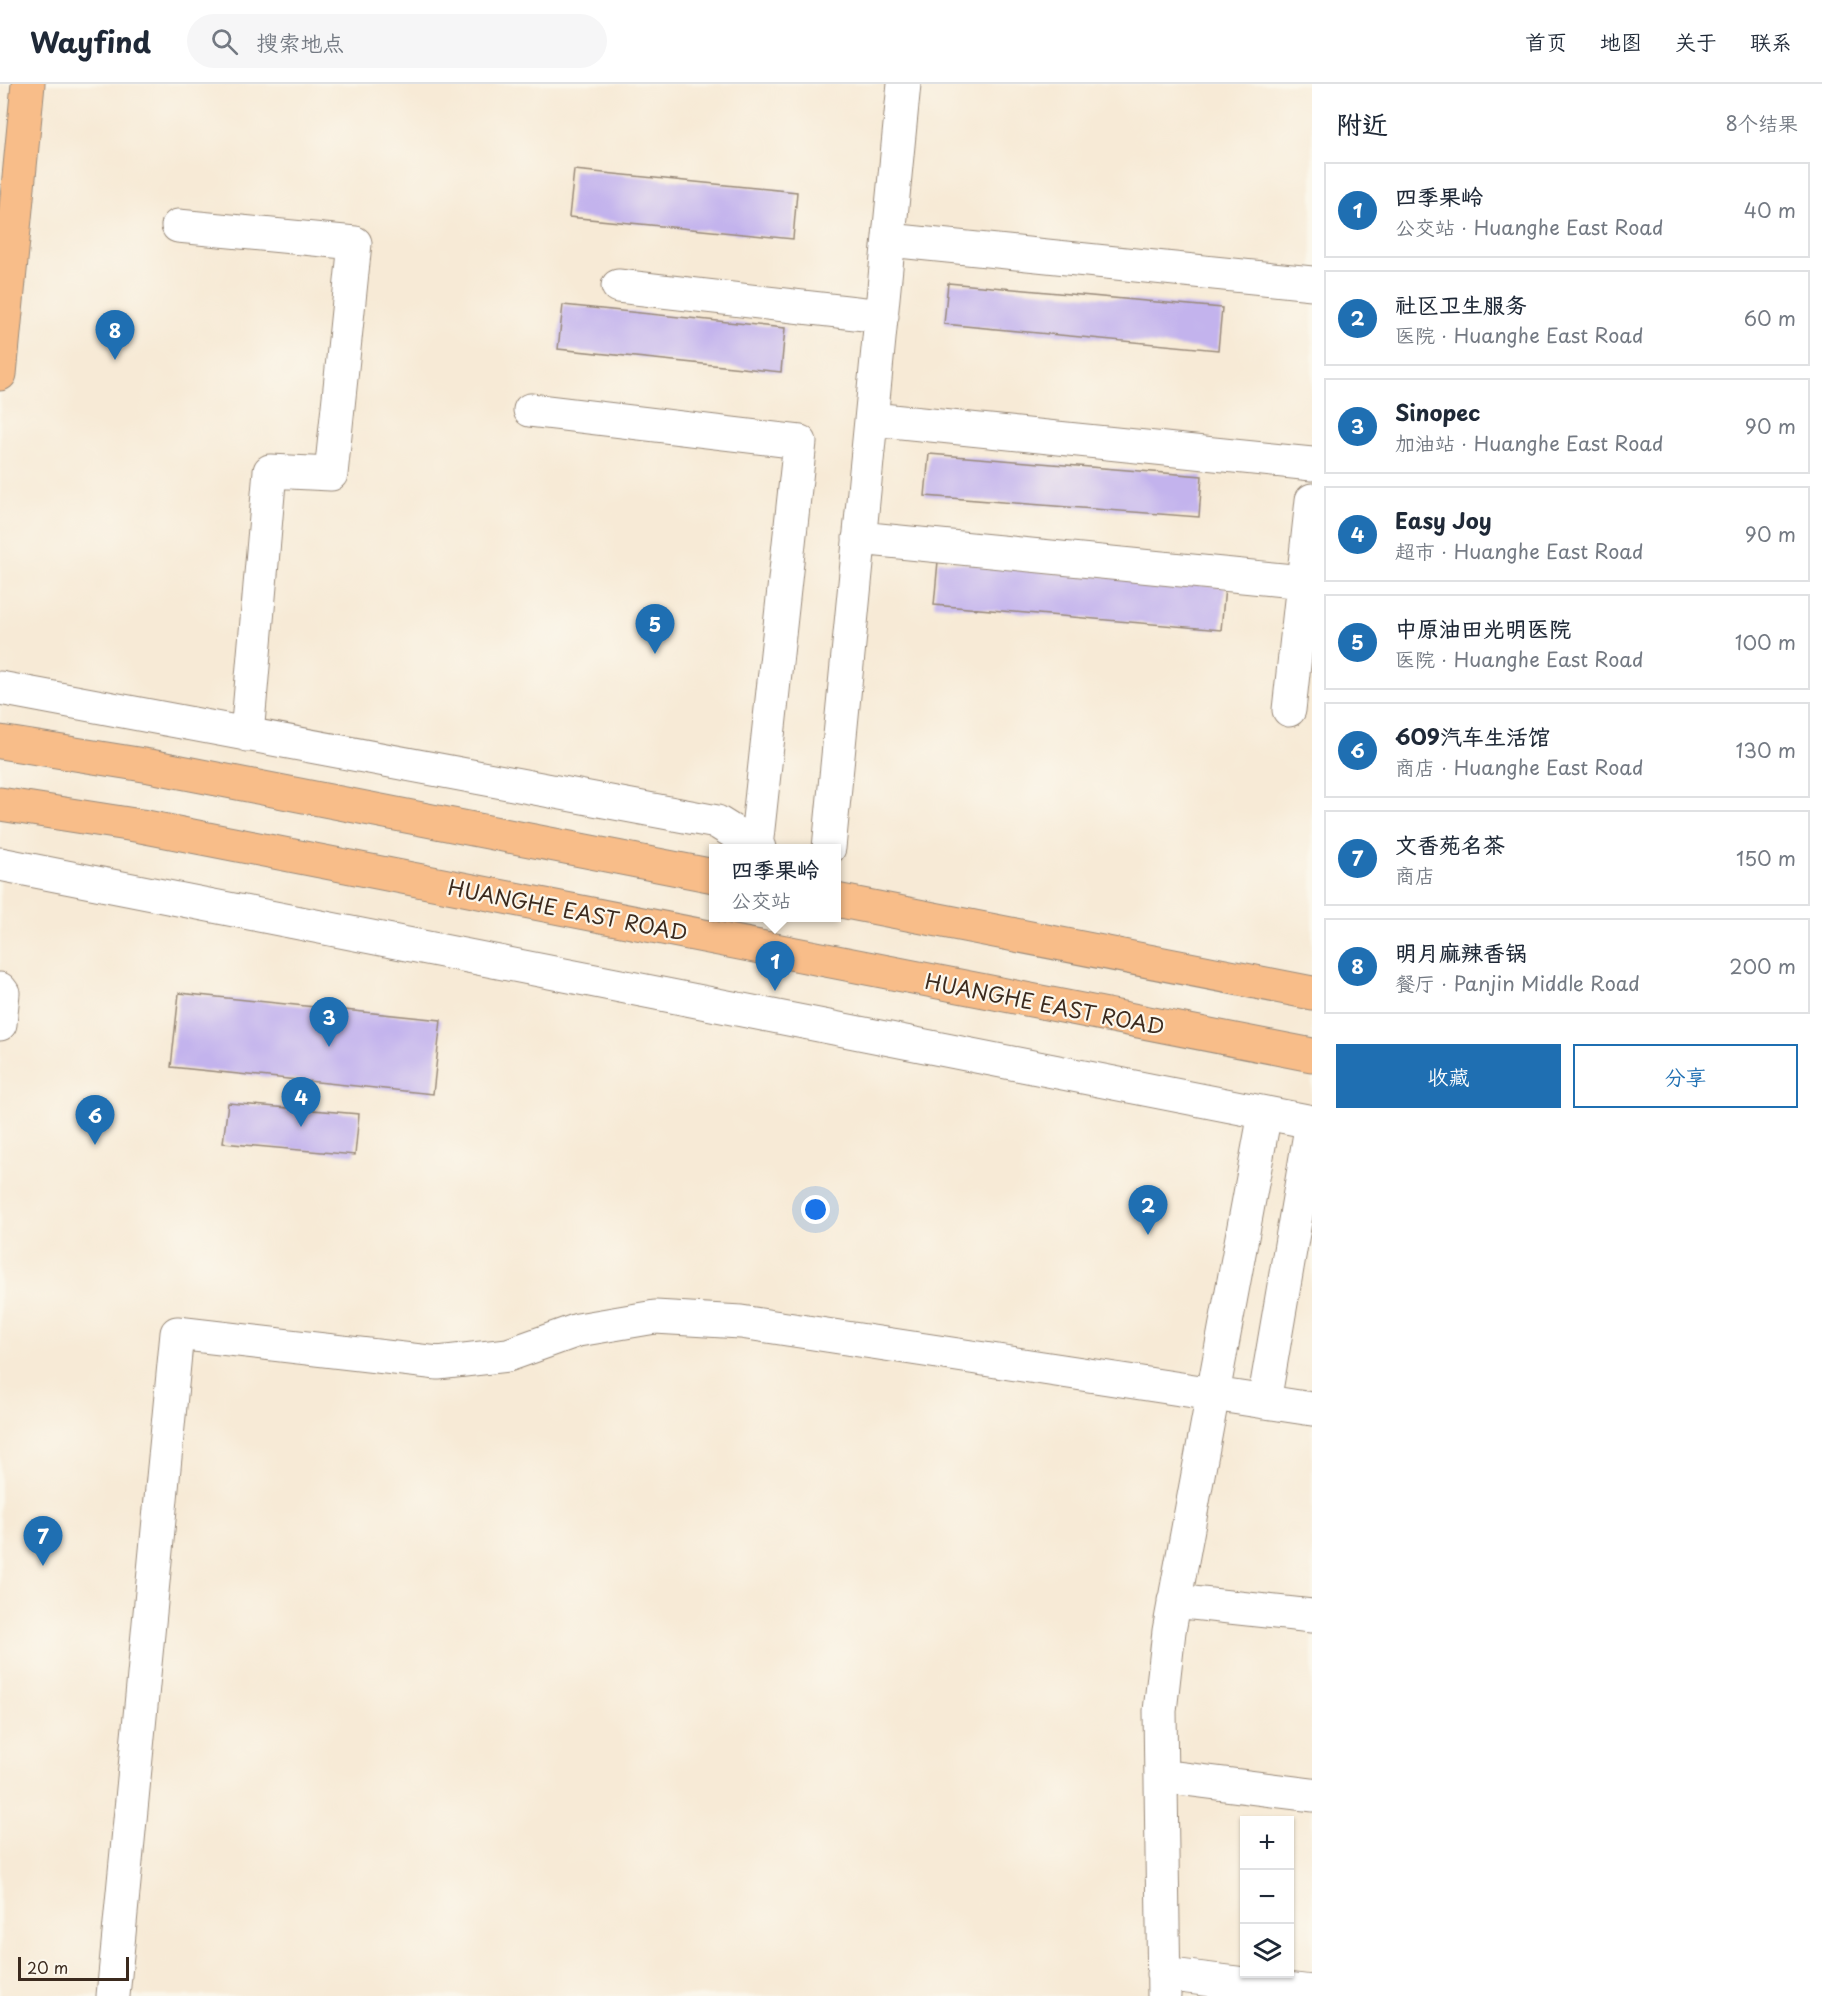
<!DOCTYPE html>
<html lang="zh">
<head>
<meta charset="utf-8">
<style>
	:root { --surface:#fff; --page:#f6f6f7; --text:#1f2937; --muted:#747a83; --line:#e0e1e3; --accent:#1f6fb2 }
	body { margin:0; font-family:"Playpen Sans","LXGW WenKai TC",sans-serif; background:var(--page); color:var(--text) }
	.controls { position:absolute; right:18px; bottom:18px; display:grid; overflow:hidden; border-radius:0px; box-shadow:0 2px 4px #0004 }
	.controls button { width:54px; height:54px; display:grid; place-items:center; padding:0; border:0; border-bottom:2px solid var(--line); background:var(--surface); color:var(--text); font:30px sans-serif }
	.scale { position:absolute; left:18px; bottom:15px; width:111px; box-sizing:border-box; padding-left:6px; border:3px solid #3b2a1e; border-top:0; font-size:16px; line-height:21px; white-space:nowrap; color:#3b2a1e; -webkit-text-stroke:4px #fbf7ec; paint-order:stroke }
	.you { position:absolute; left:816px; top:1126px; width:21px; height:21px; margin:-15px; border:4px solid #fff; border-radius:50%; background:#1a73e8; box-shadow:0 0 0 9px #1a73e833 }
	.badge { display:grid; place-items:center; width:39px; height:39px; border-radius:50%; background:var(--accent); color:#fff; font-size:20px; font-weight:700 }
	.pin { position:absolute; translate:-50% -50px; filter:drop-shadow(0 2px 3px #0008) }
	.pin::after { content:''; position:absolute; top:32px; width:21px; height:18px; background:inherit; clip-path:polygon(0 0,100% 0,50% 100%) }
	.popup { position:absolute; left:709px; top:760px; width:132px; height:78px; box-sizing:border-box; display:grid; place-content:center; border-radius:0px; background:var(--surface); filter:drop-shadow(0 2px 4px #0005); font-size:20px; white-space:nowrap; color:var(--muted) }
	.popup b { font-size:22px; color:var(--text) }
	.popup::after { content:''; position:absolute; left:50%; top:100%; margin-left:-12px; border:12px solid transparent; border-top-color:var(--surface) }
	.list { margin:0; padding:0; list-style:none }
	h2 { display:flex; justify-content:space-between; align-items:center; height:78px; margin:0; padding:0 24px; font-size:26px }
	h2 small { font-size:20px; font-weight:400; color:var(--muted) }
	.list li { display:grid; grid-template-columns:39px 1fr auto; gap:18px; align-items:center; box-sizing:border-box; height:96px; margin:0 12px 12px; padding:0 12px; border:2px solid var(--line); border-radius:0px }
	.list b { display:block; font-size:22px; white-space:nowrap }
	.list p { margin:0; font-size:20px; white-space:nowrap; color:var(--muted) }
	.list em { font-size:20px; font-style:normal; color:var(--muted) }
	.actions { display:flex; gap:12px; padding:18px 24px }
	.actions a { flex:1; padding:14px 0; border:2px solid var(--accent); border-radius:0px; text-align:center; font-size:21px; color:var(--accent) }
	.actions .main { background:var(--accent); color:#fff }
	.icon { flex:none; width:33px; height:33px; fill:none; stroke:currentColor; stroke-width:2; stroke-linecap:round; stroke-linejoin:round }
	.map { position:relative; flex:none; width:1312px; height:1912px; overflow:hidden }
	header { display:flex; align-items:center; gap:36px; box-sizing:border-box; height:84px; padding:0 30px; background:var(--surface); border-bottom:2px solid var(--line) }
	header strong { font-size:28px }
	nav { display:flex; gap:33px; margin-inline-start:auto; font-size:21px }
	.search { width:420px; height:54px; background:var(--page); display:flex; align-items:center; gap:15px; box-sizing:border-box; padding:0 21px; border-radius:33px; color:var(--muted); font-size:22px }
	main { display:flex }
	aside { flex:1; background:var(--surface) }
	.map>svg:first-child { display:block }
	.building { fill:#c3b3ed }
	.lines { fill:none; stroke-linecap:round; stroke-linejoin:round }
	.minor-casing { stroke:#998a7a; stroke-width:35 }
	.major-casing { stroke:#998a7a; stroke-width:35 }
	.minor { stroke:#fff; stroke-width:33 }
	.major { stroke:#f8bd89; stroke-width:33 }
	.labels { text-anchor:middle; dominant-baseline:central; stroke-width:4.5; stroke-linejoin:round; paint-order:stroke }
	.street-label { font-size:21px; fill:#3b2a1e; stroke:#fbf7ec }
</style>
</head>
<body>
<header>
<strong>Wayfind</strong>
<div class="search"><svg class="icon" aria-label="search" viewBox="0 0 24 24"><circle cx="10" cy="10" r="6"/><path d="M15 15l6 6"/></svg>搜索地点</div>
<nav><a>首页</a><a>地图</a><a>关于</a><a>联系</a></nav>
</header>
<main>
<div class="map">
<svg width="1312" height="1912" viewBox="0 0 1312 1912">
	<rect width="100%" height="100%" fill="#fbf7ec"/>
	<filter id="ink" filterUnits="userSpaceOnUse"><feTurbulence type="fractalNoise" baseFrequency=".0167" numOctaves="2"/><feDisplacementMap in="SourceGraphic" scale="12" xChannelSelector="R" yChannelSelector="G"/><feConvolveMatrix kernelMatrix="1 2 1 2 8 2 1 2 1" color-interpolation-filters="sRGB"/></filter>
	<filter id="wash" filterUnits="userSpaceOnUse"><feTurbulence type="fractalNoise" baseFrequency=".008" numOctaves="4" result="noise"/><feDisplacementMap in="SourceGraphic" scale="24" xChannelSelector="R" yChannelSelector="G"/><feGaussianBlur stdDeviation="1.35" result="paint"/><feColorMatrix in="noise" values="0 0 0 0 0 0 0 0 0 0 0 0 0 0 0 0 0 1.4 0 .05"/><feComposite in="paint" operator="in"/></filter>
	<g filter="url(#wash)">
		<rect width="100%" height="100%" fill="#f7ead6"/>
		<g id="blocks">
			<path class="building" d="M574,86l223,22 -4,47 -224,-22z
				M948,199l274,25 -4,42 -274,-26z
				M563,221l222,23 -4,44 -223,-23z
				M929,370l273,22 -3,41 -274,-21z
				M938,477l287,26 -4,43 -287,-25z
				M179,909l262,27 -8,74 -262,-27z
				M228,1019l131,11 -4,41 -132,-12z"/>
		</g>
	</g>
	<g filter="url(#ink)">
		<use href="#blocks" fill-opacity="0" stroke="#998a7a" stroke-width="1.5"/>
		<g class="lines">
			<g class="minor-casing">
				<path id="minor" d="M178,142l177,17 -24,231 -61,-3 -23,264
					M889,156l423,43
					M618,202l264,30
					M530,326l270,32 -44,405
					M872,335l440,45
					M859,454l444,44
					M0,604l717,134 42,26
					M1289,626l23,-210
					M829,764l75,-764
					M0,780l1312,258
					M0,905l3,4 -3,31
					M1264,1318l48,-280
					M1174,1517l138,15
					M1161,1692l151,19
					M1163,1890l149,18
					M113,1912l64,-663 261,30 70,-8 70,-25 77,-13 86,5 571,87
					M1164,1912l-4,-285 9,-80 96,-518"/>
			</g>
			<g class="major-casing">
				<path id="major" d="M0,290l28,-290
					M0,658l150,24 564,110
					M0,720l141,22 1171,229
					M836,816l476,93"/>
			</g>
			<use href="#minor" class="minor"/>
			<use href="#major" class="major"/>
		</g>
	</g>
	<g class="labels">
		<g class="street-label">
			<text transform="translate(568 825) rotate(11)">HUANGHE EAST ROAD</text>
			<text transform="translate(1045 919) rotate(11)">HUANGHE EAST ROAD</text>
		</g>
	</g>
</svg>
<div class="controls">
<button>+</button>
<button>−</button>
<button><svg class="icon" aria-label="layers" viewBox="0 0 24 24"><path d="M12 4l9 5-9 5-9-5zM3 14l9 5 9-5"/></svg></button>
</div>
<div class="scale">20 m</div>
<div class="you"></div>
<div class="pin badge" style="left:775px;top:907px">1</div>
<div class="popup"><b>四季果岭</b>公交站</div>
<div class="pin badge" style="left:1148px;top:1151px">2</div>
<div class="pin badge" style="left:329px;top:963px">3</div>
<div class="pin badge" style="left:301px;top:1043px">4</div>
<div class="pin badge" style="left:655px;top:570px">5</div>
<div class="pin badge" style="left:95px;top:1061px">6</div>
<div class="pin badge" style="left:43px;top:1482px">7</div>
<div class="pin badge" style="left:115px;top:276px">8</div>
</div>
<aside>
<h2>附近<small>8个结果</small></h2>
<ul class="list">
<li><span class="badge">1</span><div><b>四季果岭</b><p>公交站 · Huanghe East Road</p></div><em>40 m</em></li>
<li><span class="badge">2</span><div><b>社区卫生服务</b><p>医院 · Huanghe East Road</p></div><em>60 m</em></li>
<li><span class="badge">3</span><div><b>Sinopec</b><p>加油站 · Huanghe East Road</p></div><em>90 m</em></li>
<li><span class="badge">4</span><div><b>Easy Joy</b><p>超市 · Huanghe East Road</p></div><em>90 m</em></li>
<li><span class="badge">5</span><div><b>中原油田光明医院</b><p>医院 · Huanghe East Road</p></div><em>100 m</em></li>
<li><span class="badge">6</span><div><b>609汽车生活馆</b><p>商店 · Huanghe East Road</p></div><em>130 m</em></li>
<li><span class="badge">7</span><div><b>文香苑名茶</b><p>商店</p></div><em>150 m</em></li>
<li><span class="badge">8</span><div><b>明月麻辣香锅</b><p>餐厅 · Panjin Middle Road</p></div><em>200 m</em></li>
</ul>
<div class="actions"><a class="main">收藏</a><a>分享</a></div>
</aside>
</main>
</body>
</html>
